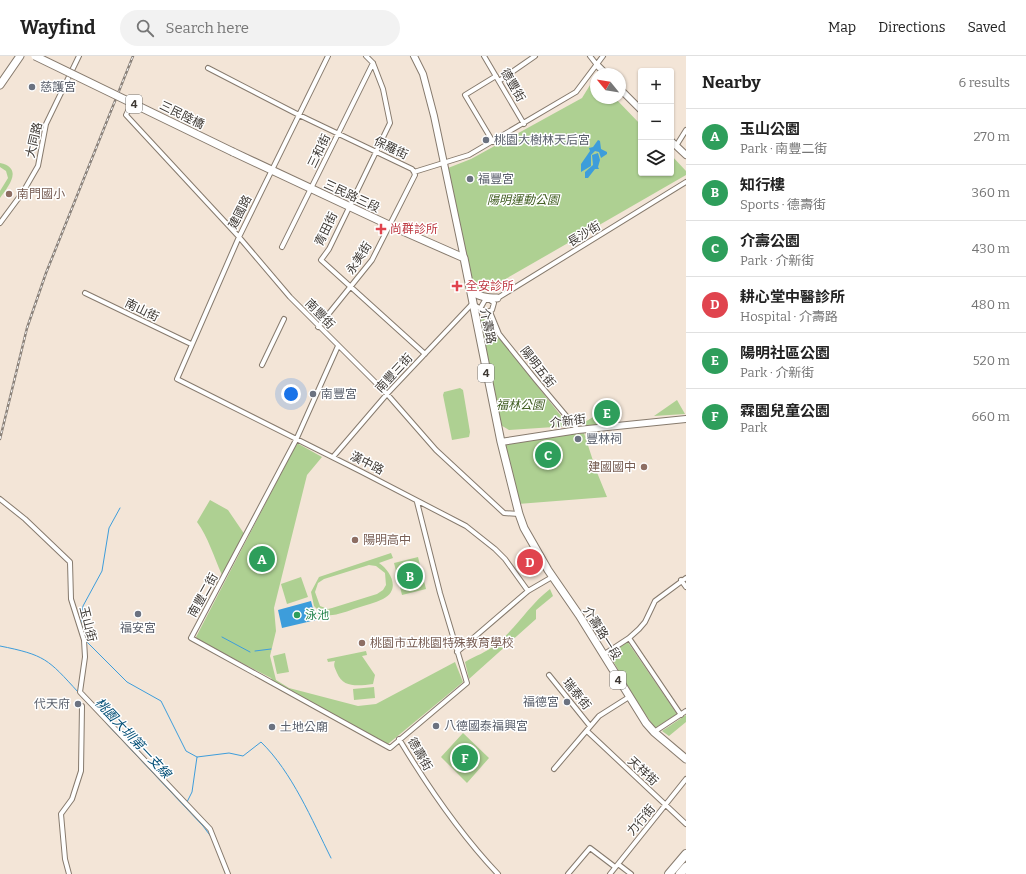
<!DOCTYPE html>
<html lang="en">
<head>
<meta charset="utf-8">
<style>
	:root { --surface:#fff; --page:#f2f2f2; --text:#222; --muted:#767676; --line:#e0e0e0; --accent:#ea580c }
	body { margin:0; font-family:Bitter,"Noto Sans TC",serif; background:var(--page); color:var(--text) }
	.controls { position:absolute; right:12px; top:12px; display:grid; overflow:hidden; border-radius:4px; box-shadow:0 1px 3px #0004 }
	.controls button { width:36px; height:36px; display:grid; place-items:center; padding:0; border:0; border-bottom:1px solid var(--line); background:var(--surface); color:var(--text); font:20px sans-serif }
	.compass { position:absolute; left:590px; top:12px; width:36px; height:36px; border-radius:50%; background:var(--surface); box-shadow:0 1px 3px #0004; rotate:300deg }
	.you { position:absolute; left:291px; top:338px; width:14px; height:14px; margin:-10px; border:3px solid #fff; border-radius:50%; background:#1a73e8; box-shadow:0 0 0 6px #1a73e833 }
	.badge { display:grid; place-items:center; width:26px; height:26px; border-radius:50%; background:var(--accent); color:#fff; font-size:13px; font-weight:700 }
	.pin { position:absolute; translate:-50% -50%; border:2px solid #fff; box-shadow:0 1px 4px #0006 }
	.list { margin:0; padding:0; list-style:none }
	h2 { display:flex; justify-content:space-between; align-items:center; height:52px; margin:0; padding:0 16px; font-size:17px }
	h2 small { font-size:13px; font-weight:400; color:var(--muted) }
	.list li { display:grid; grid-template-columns:26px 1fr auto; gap:12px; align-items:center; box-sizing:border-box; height:56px; padding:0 16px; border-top:1px solid var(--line) }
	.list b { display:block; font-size:15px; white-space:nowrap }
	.list p { margin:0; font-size:13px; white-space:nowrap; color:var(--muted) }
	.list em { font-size:13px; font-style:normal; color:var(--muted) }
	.icon { flex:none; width:22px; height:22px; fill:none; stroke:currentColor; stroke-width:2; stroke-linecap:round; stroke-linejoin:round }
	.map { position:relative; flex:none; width:686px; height:818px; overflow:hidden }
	header { display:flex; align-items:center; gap:24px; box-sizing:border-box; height:56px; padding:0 20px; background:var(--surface); border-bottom:1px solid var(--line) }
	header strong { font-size:19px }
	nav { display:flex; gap:22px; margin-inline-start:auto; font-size:14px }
	.search { width:280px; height:36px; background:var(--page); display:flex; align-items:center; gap:10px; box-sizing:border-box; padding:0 14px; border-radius:22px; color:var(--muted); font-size:15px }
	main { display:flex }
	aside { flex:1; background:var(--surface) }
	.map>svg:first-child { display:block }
	.green { fill:#aed092; fill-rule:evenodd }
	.water { fill:#3d9ddb }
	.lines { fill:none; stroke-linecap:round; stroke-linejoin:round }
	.stream { stroke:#3d9ddb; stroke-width:1 }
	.street-casing { stroke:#867a6d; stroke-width:6 }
	.secondary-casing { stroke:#867a6d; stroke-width:8 }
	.primary-casing { stroke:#867a6d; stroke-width:9 }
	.highway-casing { stroke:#867a6d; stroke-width:10 }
	.street { stroke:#fff; stroke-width:4 }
	.secondary { stroke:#fff; stroke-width:6 }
	.primary { stroke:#fff; stroke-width:7 }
	.highway { stroke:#fff; stroke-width:8 }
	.rail-casing { stroke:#8a8179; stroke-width:2.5 }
	.rail { stroke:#fff; stroke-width:1; stroke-dasharray:3; stroke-linecap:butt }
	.primary-bridge-casing { stroke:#867a6d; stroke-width:9; stroke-linecap:butt }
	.primary-bridge { stroke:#fff; stroke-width:7 }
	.worship-dot { fill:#6b7280; stroke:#fff; stroke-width:1.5 }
	.education-dot { fill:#8d6e63; stroke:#fff; stroke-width:1.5 }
	.health-dot { fill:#e0444e; stroke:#fff; stroke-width:1.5 }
	.leisure-dot { fill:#2e9e5b; stroke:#fff; stroke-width:1.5 }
	.labels { text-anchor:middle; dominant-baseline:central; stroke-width:3; stroke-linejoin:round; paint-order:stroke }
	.shield { fill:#fff; stroke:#777470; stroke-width:1 }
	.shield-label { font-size:11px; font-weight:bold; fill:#3d3833 }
	.street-label { font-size:12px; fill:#3d3833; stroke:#fff }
	.worship-label { font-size:12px; fill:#5b616d; stroke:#fff; text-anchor:start }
	.education-label { font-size:12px; fill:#785e54; stroke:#fff; text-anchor:start }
	.park-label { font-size:12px; font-style:italic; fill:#415e22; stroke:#fff }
	.health-label { font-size:12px; fill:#be3a42; stroke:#fff; text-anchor:start }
	.leisure-label { font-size:12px; fill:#27864d; stroke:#fff; text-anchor:start }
	.water-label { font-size:13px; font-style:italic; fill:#004d75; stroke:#fff }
</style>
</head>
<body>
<header>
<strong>Wayfind</strong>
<div class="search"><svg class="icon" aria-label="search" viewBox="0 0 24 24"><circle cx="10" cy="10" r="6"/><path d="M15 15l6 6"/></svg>Search here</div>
<nav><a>Map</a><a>Directions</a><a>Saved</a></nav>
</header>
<main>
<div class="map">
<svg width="686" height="818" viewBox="0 0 686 818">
	<rect width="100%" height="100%" fill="#f3e5d7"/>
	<path class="green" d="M595,21l1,21h19l26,27v48h30v-18l15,16v4l-203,117 -9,-3 -26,-121 23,-9 111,-61z
		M0,107c24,5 8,24 0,35v-7l8,-13 -2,-7 -6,-4z
		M482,260l87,110 -60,4 -10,-6 -23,-103z
		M460,332l3,2 7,42 -1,5 -17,3 -9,-45 1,-3z
		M677,344l8,14 -31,2z
		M611,350l8,14 -1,3 -32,3 -1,-4z
		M584,377l12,37 11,27 -89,7 -16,-64z
		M297,387l25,14 -15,18 -33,133 2,23 -6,25 6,24 13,8 69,18 18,-2 79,-42 8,20 -75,62 -115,-62 -2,-4 -73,-38 -2,-3z
		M210,444l18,10 17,25 -23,40c-8,-18 -14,-38 -25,-53z
		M391,497l2,5 -14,5c12,8 22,27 4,36 -8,4 -18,6 -26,9 -9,3 -21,8 -30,7 -5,-1 -9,-5 -13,-9l-3,-14 8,-15zM369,509l7,1 9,7 1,12 -3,5 -6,4 -45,14 -4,1 -8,-3 -5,-14 3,-9 6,-4z
		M418,501l8,32 -24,6 -8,-32z
		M301,521l7,20 -21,7 -6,-20z
		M550,533l3,7 -17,14v9l-67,60 -4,-17c10,-6 22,-10 30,-17 21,-16 34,-40 55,-56z
		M627,585l50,73 -22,14 -25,-36 -21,-39z
		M366,595l1,4 -5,1 13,19 -2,9c-15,2 -30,4 -36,-11 -2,-5 -4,-7 -2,-12l-7,1 -1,-3z
		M285,597l4,19 -12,2 -4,-18z
		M374,631l1,11 -21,2 -1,-11z
		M686,659v7l-17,14 -7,-5z
		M463,677l26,25 -22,25 -26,-26z"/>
	<path class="water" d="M598,84l2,1 1,8 6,3v2l-6,4 -2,-6 -4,-1 -4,4v11l-10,6v-8l9,-13 -1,-3 4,-1z
		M598,97l2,7 -2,7 1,2h-4l-7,9h-3v-6l8,-7 -1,-10z
		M311,545l5,19 -34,8 -4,-18z"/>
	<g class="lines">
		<path class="stream" d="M120,452l-11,20 -7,43 -19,35 -2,17 6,19 40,40 34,19 25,50 11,6
			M222,581l28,15
			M0,590c45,9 48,13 78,46
			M255,595l16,-2
			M106,667l97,103 9,12
			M187,746l5,-10 5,-35 32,-4 14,3 18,-14c31,30 51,78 70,116"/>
		<g class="street-casing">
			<path id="street" d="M328,0l-89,181 -62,142 185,93 104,54 29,23 10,10 23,32
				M366,0l7,7 10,26 7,34 -61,126 -8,11 104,94
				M484,0l40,68
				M590,0l7,9
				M208,12l91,47 113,54 2,3 55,-17 107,-63 27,-36
				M499,25l36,-25
				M130,51l-4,8 113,122 51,60 97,97 49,56 68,63 15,1
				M493,86l-28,-47 31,-19
				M676,90l10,-16
				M0,167l23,-31 15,-26 8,-42 33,-68
				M282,191l91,-184
				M85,237l106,51
				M496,243l190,-117
				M490,256l9,22 37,46 42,50
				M318,271l54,-67 43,-85 -1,-3
				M338,290l-42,94 -105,198 199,110 77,-65 -27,-90 -23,-91
				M262,309l22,-46
				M333,401l54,-63 85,-90 15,8 5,-2 2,-7 -4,-3h-5l-4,7
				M0,443l25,20 45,43 1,37 13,41 1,17 -5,35 130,137 18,45
				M681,524l5,7
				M629,582l52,77
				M457,596l71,-61 24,-14
				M603,599l26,-17 10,-9 6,-7 10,-21 31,-23
				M549,619l41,51
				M587,675l99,93
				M654,676l32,-21
				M399,683c29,48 60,94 99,135
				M554,713l45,-53 30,-19
				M618,808l13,10
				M69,818l-4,-15 -4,-45 11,-15 9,-28 1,-65
				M568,818l22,-26 25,19
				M610,818l76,-95"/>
		</g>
		<g class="secondary-casing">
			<path id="secondary" d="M414,0l9,18 11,42 30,142
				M597,9l9,9
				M620,33l21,21
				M671,85l15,14
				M501,386l77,-12 108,-11"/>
		</g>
		<g class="primary-casing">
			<path id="primary" d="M0,29l20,-29
				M233,96l156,73 75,33 37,184 18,72 5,14 24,42 31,45 67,108 8,9 32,27
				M470,233c8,8 17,9 27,9"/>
		</g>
		<g class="highway-casing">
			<path id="highway" d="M669,818l17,-20
				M680,818l6,-7"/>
		</g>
		<use href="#street" class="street"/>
		<use href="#secondary" class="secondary"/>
		<use href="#primary" class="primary"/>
		<use href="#highway" class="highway"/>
		<g class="rail-casing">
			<path id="rail" d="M0,383l27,-111 19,-55 87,-217"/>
		</g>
		<use href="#rail" class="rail"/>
		<g class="primary-bridge-casing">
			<path id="primary-bridge" d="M35,0l198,96"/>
		</g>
		<use href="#primary-bridge" class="primary-bridge"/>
	</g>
	<g class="worship-dot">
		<circle cx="32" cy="31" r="4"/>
		<circle cx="486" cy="84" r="4"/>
		<circle cx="470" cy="123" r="4"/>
		<circle cx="313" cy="338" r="4"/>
		<circle cx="578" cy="383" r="4"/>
		<circle cx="138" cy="558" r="4"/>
		<circle cx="567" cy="646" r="4"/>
		<circle cx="78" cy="648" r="4"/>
		<circle cx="436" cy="670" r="4"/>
		<circle cx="272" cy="671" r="4"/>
	</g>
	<g class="education-dot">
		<circle cx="9" cy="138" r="4"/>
		<circle cx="644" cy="411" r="4"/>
		<circle cx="355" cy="484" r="4"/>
		<circle cx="362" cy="587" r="4"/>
	</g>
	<g class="health-dot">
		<path d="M379 167h4v4h4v4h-4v4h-4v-4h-4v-4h4z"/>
		<path d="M455 224h4v4h4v4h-4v4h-4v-4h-4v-4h4z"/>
	</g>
	<circle class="leisure-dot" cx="297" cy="559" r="4"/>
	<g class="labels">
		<g class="shield">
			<rect x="126" y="39" width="16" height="18" rx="3"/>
			<rect x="478" y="308" width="16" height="18" rx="3"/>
			<rect x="610" y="615" width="16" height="18" rx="3"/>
		</g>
		<g class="shield-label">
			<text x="134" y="48">4</text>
			<text x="486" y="317">4</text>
			<text x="618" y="624">4</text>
		</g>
		<g class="street-label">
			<text transform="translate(513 29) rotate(60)">德豐街</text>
			<text transform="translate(182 59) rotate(26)">三民陸橋</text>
			<text transform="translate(34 84) rotate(-77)">大同路</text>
			<text transform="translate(391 92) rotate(25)">保羅街</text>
			<text transform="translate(319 95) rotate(-64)">三和街</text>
			<text transform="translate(352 140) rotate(25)">三民路三段</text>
			<text transform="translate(240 156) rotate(-63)">建國路</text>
			<text transform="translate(326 173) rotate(-64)">青田街</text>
			<text transform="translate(584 178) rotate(-31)">長沙街</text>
			<text transform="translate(359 202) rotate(-57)">永美街</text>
			<text transform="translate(142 254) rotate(26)">南山街</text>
			<text transform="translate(320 258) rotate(46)">南豐街</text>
			<text transform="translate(488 270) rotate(78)">介壽路</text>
			<text transform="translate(538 311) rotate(52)">陽明五街</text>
			<text transform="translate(394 317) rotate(-47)">南豐三街</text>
			<text transform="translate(568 365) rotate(-7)">介新街</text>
			<text transform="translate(367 407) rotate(27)">漢中路</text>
			<text transform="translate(203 539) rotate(-61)">南豐二街</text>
			<text transform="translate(88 568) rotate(76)">玉山街</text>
			<text transform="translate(602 577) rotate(58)">介壽路一段</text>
			<text transform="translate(577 638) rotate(51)">瑞泰街</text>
			<text transform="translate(420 698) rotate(60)">德壽街</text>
			<text transform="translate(643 715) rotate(43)">天祥街</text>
			<text transform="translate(641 764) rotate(-50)">力行街</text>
		</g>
		<g class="worship-label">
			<text x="40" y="31">慈護宮</text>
			<text x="494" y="84">桃園大樹林天后宮</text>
			<text x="478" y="123">福豐宮</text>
			<text x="321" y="338">南豐宮</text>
			<text x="586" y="383">豐林祠</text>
			<text x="138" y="572" text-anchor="middle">福安宮</text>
			<text x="559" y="646" text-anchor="end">福德宮</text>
			<text x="70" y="648" text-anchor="end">代天府</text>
			<text x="444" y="670">八德國泰福興宮</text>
			<text x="280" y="671">土地公廟</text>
		</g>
		<g class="education-label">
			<text x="17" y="138">南門國小</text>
			<text x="636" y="411" text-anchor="end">建國國中</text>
			<text x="363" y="484">陽明高中</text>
			<text x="370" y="587">桃園市立桃園特殊教育學校</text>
		</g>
		<g class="park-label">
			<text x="523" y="144">陽明運動公園</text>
			<text x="520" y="349">福林公園</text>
		</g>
		<g class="health-label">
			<text x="390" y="173">尚群診所</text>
			<text x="466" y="230">全安診所</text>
		</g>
		<g class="leisure-label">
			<text x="305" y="559">泳池</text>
		</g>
		<g class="water-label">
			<text transform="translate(133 682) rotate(47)">桃園大圳第一支線</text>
		</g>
	</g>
</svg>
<div class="controls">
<button>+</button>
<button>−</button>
<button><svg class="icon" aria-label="layers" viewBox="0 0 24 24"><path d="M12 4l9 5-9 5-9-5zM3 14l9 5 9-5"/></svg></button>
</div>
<svg class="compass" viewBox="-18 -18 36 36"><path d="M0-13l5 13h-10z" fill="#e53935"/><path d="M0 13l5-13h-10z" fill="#767676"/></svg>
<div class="you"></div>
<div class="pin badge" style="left:262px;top:503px;background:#2e9e5b">A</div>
<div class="pin badge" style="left:410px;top:520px;background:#2e9e5b">B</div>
<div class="pin badge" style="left:548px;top:399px;background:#2e9e5b">C</div>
<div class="pin badge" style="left:530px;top:506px;background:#e0444e">D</div>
<div class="pin badge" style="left:607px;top:357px;background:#2e9e5b">E</div>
<div class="pin badge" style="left:465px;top:702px;background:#2e9e5b">F</div>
</div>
<aside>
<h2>Nearby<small>6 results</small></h2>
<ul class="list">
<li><span class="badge" style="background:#2e9e5b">A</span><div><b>玉山公園</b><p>Park · 南豐二街</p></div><em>270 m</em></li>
<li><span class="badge" style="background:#2e9e5b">B</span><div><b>知行樓</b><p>Sports · 德壽街</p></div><em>360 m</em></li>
<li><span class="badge" style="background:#2e9e5b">C</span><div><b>介壽公園</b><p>Park · 介新街</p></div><em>430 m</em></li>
<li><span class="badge" style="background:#e0444e">D</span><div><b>耕心堂中醫診所</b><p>Hospital · 介壽路</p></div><em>480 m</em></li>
<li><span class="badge" style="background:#2e9e5b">E</span><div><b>陽明社區公園</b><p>Park · 介新街</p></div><em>520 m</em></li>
<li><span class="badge" style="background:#2e9e5b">F</span><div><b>霖園兒童公園</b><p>Park</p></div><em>660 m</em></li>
</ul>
</aside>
</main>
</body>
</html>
